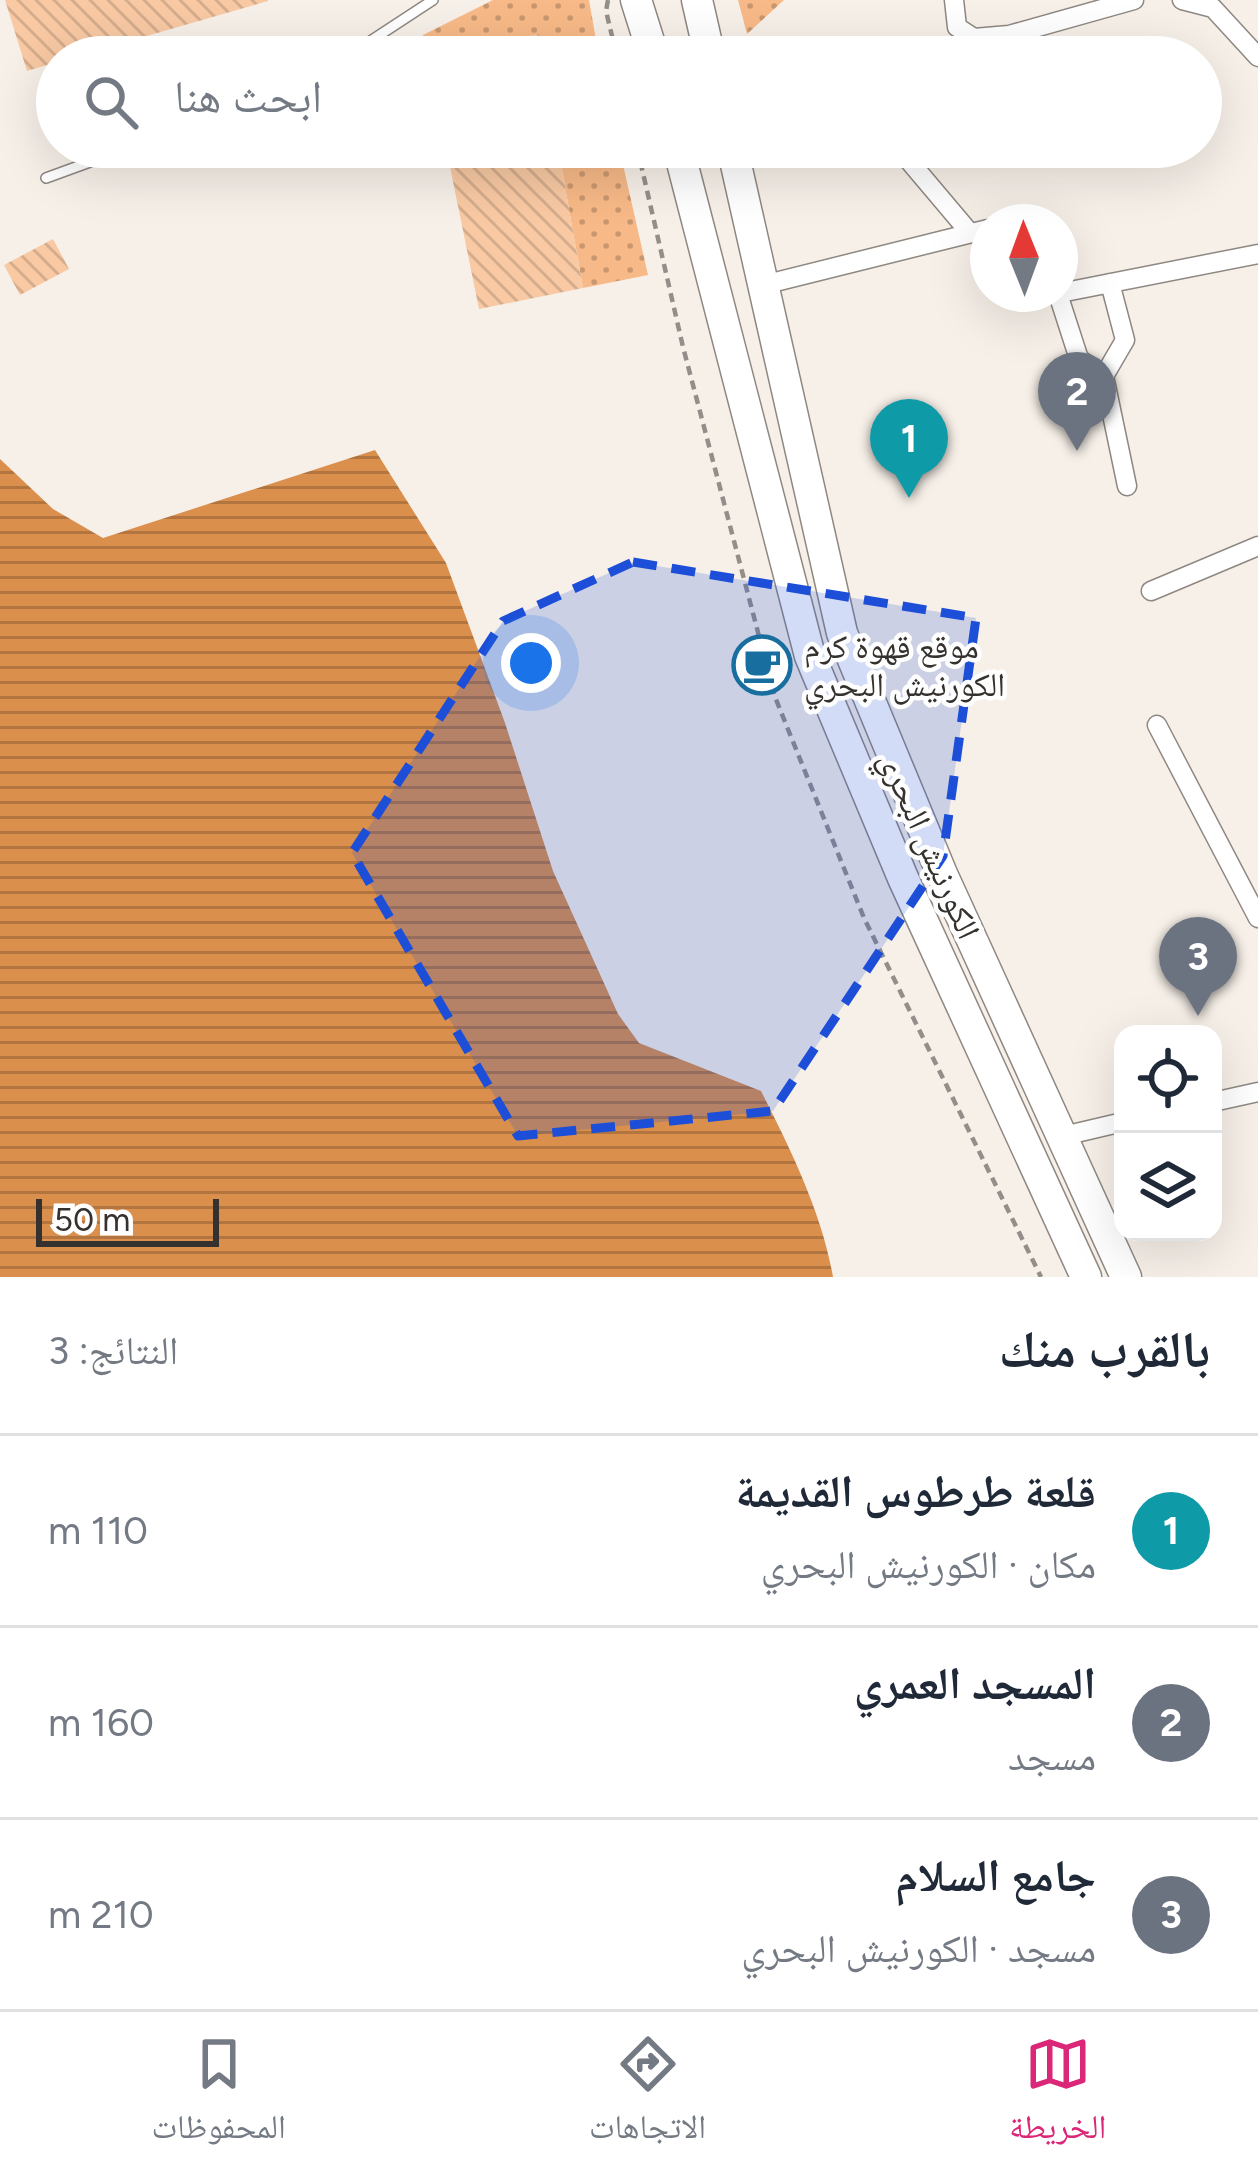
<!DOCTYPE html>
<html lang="ar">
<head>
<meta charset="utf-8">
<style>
	:root { --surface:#fff; --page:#f2f2f3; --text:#1f2937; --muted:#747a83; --line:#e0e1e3; --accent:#db2777 }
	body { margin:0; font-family:Figtree,"Noto Naskh Arabic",sans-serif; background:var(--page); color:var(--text); direction:rtl }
	.controls { position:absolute; right:36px; bottom:36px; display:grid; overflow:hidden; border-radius:24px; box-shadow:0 12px 48px #0002 }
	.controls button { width:108px; height:108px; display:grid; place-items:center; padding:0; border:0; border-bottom:3px solid var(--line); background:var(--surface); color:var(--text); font:60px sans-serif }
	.compass { position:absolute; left:970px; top:204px; width:108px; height:108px; border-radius:50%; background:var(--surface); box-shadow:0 12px 48px #0002; rotate:359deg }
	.scale { position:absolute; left:36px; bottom:30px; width:183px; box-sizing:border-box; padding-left:12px; border:6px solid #34312e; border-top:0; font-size:33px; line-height:42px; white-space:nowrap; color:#34312e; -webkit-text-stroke:9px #fefefe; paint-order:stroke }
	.you { position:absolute; left:531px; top:663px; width:42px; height:42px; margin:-30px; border:9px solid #fff; border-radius:50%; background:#1a73e8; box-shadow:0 0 0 18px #1a73e833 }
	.badge { display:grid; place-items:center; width:78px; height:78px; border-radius:50%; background:var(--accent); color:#fff; font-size:39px; font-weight:700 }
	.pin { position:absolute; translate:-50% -99px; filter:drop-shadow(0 3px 6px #0008) }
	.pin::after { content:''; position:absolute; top:63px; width:42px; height:36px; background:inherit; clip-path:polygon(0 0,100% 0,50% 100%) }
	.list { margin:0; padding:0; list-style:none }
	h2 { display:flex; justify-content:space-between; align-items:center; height:156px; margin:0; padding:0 48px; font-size:51px }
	h2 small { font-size:39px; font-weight:400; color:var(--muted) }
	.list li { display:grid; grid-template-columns:78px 1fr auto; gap:36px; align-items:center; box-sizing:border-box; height:192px; padding:0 48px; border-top:3px solid var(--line) }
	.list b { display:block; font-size:45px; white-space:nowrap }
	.list p { margin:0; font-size:39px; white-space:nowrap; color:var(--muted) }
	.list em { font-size:39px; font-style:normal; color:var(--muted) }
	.icon { flex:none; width:66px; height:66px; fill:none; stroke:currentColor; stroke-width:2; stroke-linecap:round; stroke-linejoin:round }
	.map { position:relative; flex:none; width:1258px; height:1277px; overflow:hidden; direction:ltr }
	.search { position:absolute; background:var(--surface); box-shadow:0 12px 48px #0002; left:36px; right:36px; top:36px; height:132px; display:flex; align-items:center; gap:30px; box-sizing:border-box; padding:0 42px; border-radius:66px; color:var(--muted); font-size:45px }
	.sheet { height:732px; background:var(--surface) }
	nav { display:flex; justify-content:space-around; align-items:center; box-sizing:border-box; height:168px; border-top:3px solid var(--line); background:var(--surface); font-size:33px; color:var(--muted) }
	nav a { display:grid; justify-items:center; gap:6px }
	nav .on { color:var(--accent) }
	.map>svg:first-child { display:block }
	.grass { fill:url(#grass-dots) }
	.water { fill:url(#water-rules) }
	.building { fill:url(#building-back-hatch) }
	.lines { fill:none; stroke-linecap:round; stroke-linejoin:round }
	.lane-casing { stroke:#8f8882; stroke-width:12 }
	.street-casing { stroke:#8f8882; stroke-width:21 }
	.primary-casing { stroke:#8f8882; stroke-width:33 }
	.path { stroke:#938e89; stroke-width:4.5; stroke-dasharray:9 6; stroke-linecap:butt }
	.lane { stroke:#fff; stroke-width:9 }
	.street { stroke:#fff; stroke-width:18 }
	.primary { stroke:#fff; stroke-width:30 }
	.marked { fill:#1d4ed8; fill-opacity:0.2; stroke:#1d4ed8; stroke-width:9; stroke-dasharray:24 15; stroke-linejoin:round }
	.labels { text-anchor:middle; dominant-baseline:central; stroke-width:9; stroke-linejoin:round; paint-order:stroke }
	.poi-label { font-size:33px; fill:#34312e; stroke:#fefefe; text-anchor:start }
	.street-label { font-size:33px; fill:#34312e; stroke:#fefefe }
</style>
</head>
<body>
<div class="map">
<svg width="1258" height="1277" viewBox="0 0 1258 1277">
	<defs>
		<pattern id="grass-dots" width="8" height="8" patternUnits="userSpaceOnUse" patternTransform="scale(3)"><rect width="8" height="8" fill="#f7b987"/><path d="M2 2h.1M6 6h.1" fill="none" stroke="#c9976f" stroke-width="1.8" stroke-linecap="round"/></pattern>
		<pattern id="water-rules" width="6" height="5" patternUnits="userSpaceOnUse" patternTransform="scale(3)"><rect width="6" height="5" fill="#db8f4d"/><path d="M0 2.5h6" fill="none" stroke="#b27540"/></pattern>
		<pattern id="building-back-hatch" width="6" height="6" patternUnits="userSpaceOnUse" patternTransform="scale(3)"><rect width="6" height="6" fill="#f8c9a3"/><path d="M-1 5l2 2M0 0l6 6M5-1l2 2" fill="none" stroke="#d5ad8d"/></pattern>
	</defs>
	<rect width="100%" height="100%" fill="#f7f0e9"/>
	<path class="grass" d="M493,0h96l10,57h-56l-4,-22 -112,19 -4,-19z
		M738,0h46l-37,34z
		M558,147h61l29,128 -65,13z"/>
	<path class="water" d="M375,450l71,113 59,160 48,148 65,143 21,29 122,48c29,57 61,122 72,186h-833v-818l53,50 50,29z"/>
	<path class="building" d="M5,0h263v1l-194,56h-17v5l-30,9z
		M539,34l4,23h-120v-2z
		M446,147h112l25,141 -104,21z
		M53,239l16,30 -49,26 -16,-30z"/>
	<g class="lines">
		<g class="lane-casing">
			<path id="lane" d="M346,57l87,-57
				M46,178l85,-31"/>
		</g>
		<g class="street-casing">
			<path id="street" d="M954,0l3,27 17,11 35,-3 125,-35
				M1182,0l31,8 45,49
				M905,156l65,77
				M763,285l225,-56
				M1060,293l198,-39
				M1058,294l21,65 25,17 23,110
				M1104,376l21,-36 -15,-57
				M1151,591l107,-45
				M1157,725l101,193
				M1213,1102l45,-10
				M1059,1137l64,-15"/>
		</g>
		<g class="primary-casing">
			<path id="primary" d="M636,0l18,57
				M697,0l13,57
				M678,147l132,509 93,222 183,399
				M732,147l110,486 100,241 184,403"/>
		</g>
		<path class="path" d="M608,0l-2,11 11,46
			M637,147l46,200 92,350 89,221 177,359"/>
		<use href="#lane" class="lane"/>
		<use href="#street" class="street"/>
		<use href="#primary" class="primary"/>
	</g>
	<path class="marked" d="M633,562l343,56 -33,238 -170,255 -255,25 -166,-283 151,-232z"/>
	<defs>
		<g id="cafe-ring" transform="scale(3)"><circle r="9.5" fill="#fefefe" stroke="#186e9e" stroke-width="1.5"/><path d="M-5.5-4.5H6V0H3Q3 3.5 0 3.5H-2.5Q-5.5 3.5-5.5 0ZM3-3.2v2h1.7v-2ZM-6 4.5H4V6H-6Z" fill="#186e9e"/></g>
	</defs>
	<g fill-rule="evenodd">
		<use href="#cafe-ring" x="762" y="665"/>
	</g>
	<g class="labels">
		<g class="poi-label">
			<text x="804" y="646">موقع قهوة كرم<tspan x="804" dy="38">الكورنيش البحري</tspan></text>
		</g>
		<g class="street-label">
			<text transform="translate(930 845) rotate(66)">الكورنيش البحري</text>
		</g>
	</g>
</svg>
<div class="controls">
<button><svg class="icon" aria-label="locate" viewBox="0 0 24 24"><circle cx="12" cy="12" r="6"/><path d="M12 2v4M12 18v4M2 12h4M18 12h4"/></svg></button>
<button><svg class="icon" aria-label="layers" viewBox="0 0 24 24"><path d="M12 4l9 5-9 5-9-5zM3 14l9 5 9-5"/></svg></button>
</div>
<svg class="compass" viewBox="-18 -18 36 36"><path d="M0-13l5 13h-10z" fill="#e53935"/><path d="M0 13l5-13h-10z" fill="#747a83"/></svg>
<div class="scale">50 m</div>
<div class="you"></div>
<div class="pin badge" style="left:909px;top:498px;background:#0f9aa8">1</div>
<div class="pin badge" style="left:1077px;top:451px;background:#6b7280">2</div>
<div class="pin badge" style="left:1198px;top:1016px;background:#6b7280">3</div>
<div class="search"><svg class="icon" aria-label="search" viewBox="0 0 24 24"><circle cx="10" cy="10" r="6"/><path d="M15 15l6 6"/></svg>ابحث هنا</div>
</div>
<section class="sheet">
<h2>بالقرب منك<small>النتائج: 3</small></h2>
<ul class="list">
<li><span class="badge" style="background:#0f9aa8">1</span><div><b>قلعة طرطوس القديمة</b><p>مكان · الكورنيش البحري</p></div><em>110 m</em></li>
<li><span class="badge" style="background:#6b7280">2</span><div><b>المسجد العمري</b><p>مسجد</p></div><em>160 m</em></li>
<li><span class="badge" style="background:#6b7280">3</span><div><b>جامع السلام</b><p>مسجد · الكورنيش البحري</p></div><em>210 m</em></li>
</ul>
</section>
<nav>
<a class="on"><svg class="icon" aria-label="map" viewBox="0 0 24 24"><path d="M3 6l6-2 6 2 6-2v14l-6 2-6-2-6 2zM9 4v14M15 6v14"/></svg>الخريطة</a>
<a><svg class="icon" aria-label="directions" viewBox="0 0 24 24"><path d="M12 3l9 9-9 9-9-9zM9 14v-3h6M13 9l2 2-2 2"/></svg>الاتجاهات</a>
<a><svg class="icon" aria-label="saved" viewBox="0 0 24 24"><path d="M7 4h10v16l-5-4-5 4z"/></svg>المحفوظات</a>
</nav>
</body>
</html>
